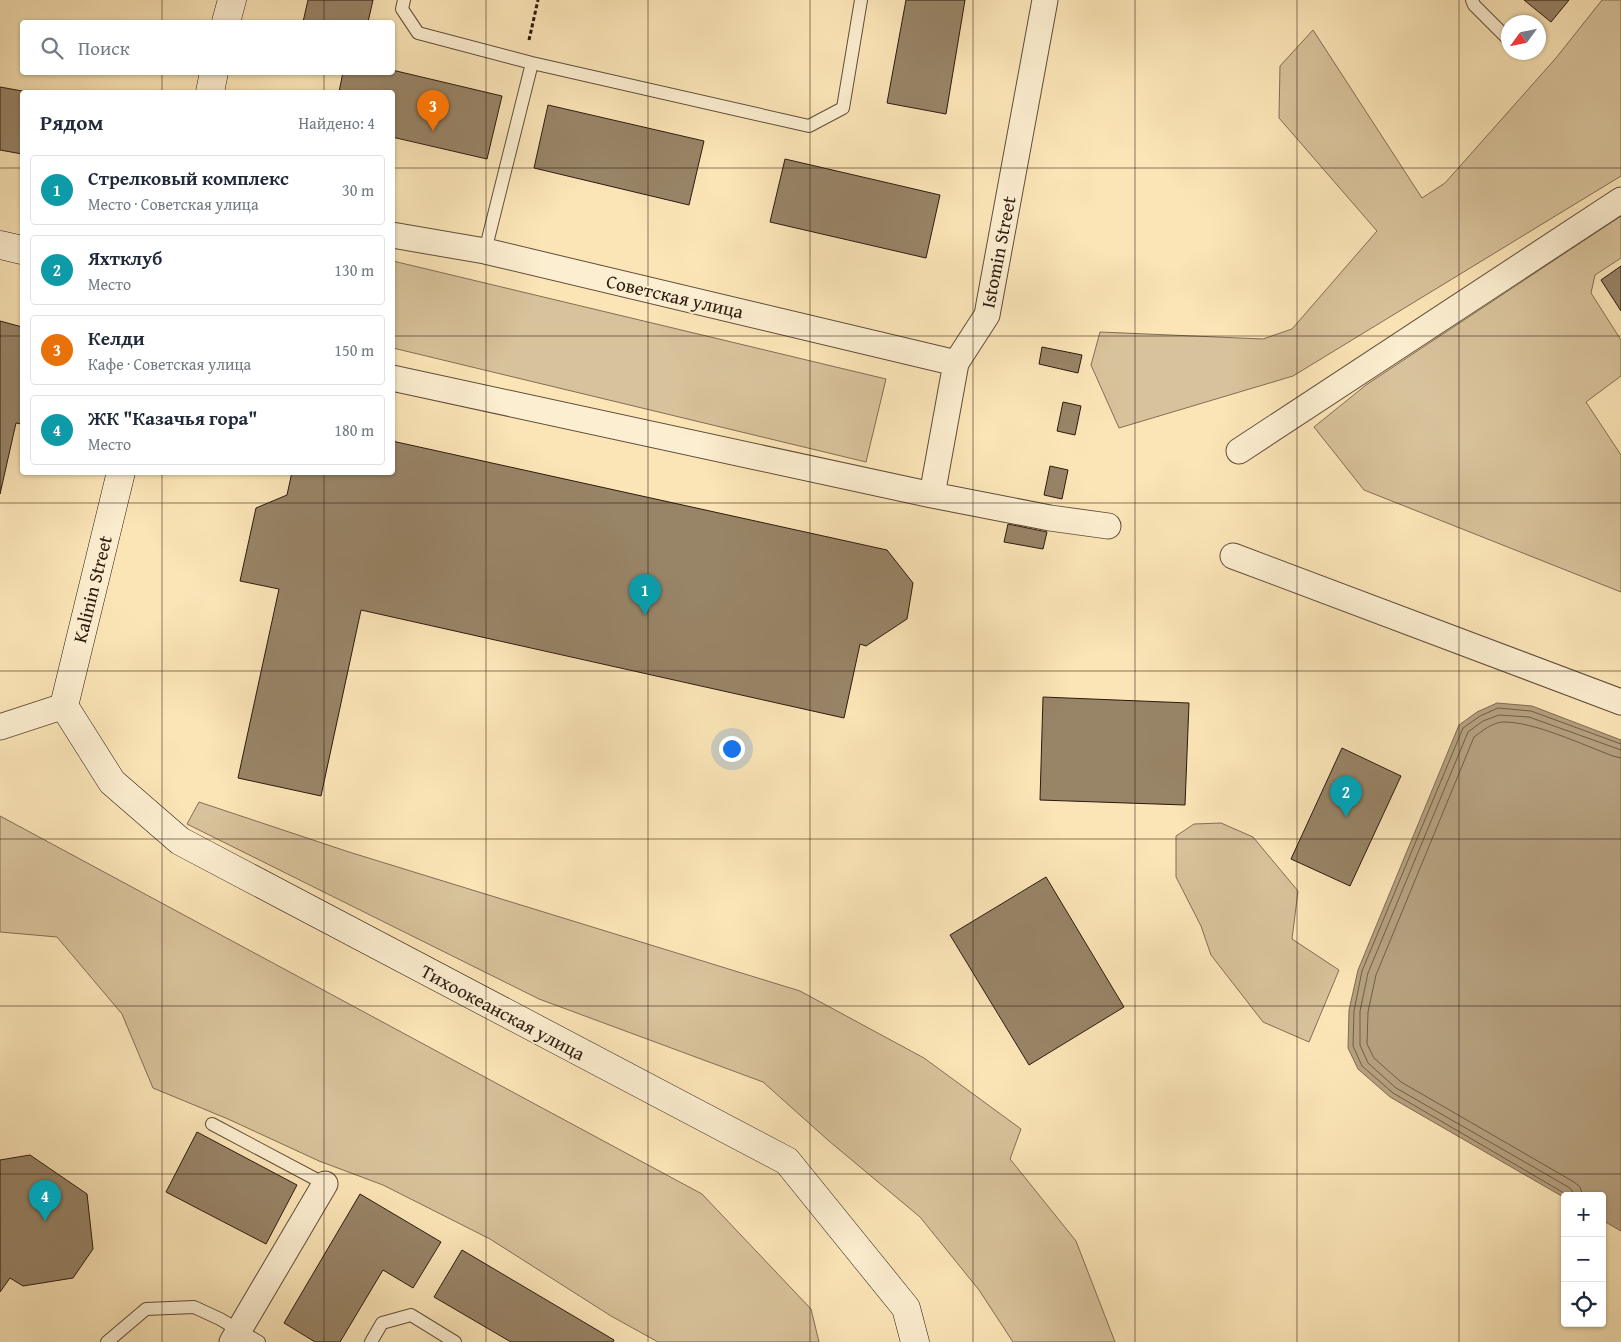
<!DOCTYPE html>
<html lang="ru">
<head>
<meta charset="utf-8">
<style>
	:root { --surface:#fff; --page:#f2f2f3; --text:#1f2937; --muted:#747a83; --line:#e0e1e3; --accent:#8f2418 }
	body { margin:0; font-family:"Gentium Book Plus",serif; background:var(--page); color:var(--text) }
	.controls { position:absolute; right:15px; bottom:15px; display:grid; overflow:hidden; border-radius:5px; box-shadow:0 1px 4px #0004 }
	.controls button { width:45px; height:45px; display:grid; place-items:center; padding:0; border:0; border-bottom:1px solid var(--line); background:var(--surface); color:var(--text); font:25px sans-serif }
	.compass { position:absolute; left:1501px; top:15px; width:45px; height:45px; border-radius:50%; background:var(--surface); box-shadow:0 1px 4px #0004; rotate:237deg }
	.you { position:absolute; left:731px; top:748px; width:18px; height:18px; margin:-12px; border:4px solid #fff; border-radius:50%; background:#1a73e8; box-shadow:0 0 0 8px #1a73e833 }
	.badge { display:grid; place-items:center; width:32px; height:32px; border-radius:50%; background:var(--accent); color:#fff; font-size:16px; font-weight:700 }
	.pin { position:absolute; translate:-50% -41px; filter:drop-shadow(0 1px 2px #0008) }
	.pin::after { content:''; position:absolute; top:26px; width:18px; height:15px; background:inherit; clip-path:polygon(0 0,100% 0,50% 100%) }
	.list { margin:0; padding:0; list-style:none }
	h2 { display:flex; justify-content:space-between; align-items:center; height:65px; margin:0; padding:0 20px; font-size:21px }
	h2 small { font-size:16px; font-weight:400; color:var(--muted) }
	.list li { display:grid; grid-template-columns:32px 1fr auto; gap:15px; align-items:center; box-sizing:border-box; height:70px; margin:0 10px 10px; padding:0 10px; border:1px solid var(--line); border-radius:5px }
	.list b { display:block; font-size:19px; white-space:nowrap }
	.list p { margin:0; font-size:16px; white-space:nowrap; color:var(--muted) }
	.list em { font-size:16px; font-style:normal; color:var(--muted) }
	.icon { flex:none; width:28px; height:28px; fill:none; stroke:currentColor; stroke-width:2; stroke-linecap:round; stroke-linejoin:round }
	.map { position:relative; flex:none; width:1621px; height:1342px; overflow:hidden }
	.search { position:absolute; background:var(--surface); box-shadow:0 1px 4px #0004; left:20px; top:20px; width:375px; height:55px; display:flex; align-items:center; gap:12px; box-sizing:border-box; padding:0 18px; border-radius:5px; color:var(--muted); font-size:19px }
	.panel { position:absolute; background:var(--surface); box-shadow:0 1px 4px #0004; left:20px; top:90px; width:375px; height:385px; border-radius:5px }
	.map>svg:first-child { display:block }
	.green { fill:#d8c29b; stroke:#826e56 }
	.water { fill:#b5a07e; stroke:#7e6a52 }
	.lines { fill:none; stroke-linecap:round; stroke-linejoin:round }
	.shore { stroke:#705d47; stroke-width:1 }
	.building { fill:#988467; stroke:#2c1a10 }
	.lane-casing { stroke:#604d3a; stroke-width:14 }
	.street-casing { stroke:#604d3a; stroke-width:27 }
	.secondary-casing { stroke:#2c1a10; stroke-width:29 }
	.path { stroke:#2c1a10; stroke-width:3; stroke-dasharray:4 2.5; stroke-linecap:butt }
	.lane { stroke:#fceed0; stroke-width:12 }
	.street { stroke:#fceed0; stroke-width:25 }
	.secondary { stroke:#fceed0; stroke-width:28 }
	.grid { fill:none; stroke:#2c1a10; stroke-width:1; stroke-opacity:0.55 }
	.labels { text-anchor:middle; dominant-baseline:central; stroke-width:4; stroke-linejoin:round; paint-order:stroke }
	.street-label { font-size:19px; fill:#2c1a10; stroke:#fceed0 }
</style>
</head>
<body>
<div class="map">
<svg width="1621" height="1342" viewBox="0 0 1621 1342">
	<rect width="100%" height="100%" fill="#fbe5b7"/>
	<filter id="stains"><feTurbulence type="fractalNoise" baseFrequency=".004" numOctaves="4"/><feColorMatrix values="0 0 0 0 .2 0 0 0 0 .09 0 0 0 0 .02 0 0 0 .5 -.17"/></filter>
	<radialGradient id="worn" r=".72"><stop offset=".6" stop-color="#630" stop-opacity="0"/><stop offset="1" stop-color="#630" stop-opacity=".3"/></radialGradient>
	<path class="green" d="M1602,0h19v176l-328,200 -174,52 -28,-63 9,-33 163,7 29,-10 85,-98 -98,-113 1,-52 33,-36 109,168 23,-15 111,-125z
		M1621,216v42l-26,17 -4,18 30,47v36l-35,26 35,53v137l-257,-102 -50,-63 52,-42z
		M393,261l493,118 -20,83 -473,-114z
		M199,802l150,50 451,139 124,67 97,71 -11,30 66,82 39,101h-102l-34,-52 -59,-73 -91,-76 -66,-59 -224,-83 -352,-175z
		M0,816l702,378 109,115 8,33h-161l-47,-26 -121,-77 -107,-54 -64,-24 -91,-42 -75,-31 -31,-74 -65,-77 -57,-5z
		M1221,823l32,14 45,54 -6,48 47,31 -30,72 -46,-20 -52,-67 -10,-29 -25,-49v-41l18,-12z"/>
	<path class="water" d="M1497,703l35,3 89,34v491l-19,-11v-24h-37v2l-175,-101 -32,-28 -10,-21 1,-38 9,-40 101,-245 18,-13z"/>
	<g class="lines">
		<path class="shore" d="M1569,1196l-176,-103 -31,-27 -9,-20 1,-35 8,-40 101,-243 17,-12 18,-8 33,3 90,33
			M1576,1196l-6,-8 -174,-100 -28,-25 -8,-18v-34l8,-38 100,-241 15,-11 16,-6 30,2 92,33
			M1583,1196l-3,-9 -6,-5 -173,-100 -27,-24 -7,-14 1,-32 8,-37 98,-238c8,-6 18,-14 28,-15 31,-1 81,23 111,34l8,2"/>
	</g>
	<path class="building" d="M308,0h65l-5,22h-65z
		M906,0h59l-19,114 -59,-11z
		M1524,0h45l-18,22z
		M392,70l110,26 -15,63 -95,-22v-45h-53l4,-20h49z
		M0,87l28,5h-6v62l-22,-4z
		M548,105l156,36 -15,64 -155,-37z
		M785,159l155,36 -14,63 -156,-36z
		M1621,266v45l-20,-31z
		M0,321l22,6v97l-6,-1 -16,71z
		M1042,347l40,8 -4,18 -39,-9z
		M1063,402l18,4 -6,29 -18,-4z
		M392,441l495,109 26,33 -6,36 -41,27 -6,-2 -16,74 -483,-108 -40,186 -83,-18 41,-189 -39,-8 16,-73 31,-13 5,-23h100z
		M1050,466l18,4 -6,29 -18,-4z
		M1008,524l39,8 -4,17 -39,-7z
		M1043,697l146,6 -4,102 -145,-5z
		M1342,748l59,28 -51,110 -59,-27z
		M1046,877l78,130 -95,58 -79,-130z
		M197,1132l100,53 -31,59 -100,-52z
		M30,1155l57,39 6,55 -20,29 -50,8 -13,-8 -10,14v-132z
		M360,1194l81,48 -28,46 -30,-18 -43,72h-25l-31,-19z
		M462,1250l152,90 -1,2h-102l-77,-45z"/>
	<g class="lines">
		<g class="lane-casing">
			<path id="lane" d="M404,0l-2,9 16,24 114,30 277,63 34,-18 18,-108
				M1472,0l2,5 34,34
				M485,251l47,-188
				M212,1124l113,60
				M107,1342l39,-33 48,-2 26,12 39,23
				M371,1342l11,-19 29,-8 44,27"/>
		</g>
		<g class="street-casing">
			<path id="street" d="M392,235l93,16 471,112
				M392,378l540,117 118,23 58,8
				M1239,451l382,-251
				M932,495l24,-132 31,-48 58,-315
				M1233,556l388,146
				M0,727l64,-21
				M232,1342l93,-158"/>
		</g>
		<g class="secondary-casing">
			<path id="secondary" d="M226,22l6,-22
				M210,92l4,-20
				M0,245l22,5
				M121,472l-57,234 48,76 68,59 607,320 119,147 9,34"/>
		</g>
		<path class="path" d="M529,40l9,-40"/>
		<use href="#lane" class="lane"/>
		<use href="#street" class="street"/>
		<use href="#secondary" class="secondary"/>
	</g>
	<path class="grid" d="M162,0v22M324,0v22M486,0v1342M648,0v1342M810,0v1342M973,0v1342M1135,0v1342M1297,0v1342M1459,0v1342M162,72v20M324,72v20M0,168h22M392,168h1229M0,336h22M392,336h1229M162,472v870M324,472v870M0,503h1621M0,671h1621M0,839h1621M0,1006h1621M0,1174h1621"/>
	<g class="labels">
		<g class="street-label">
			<text transform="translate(998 252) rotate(-79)">Istomin Street</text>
			<text transform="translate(675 296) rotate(13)">Советская улица</text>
			<text transform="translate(92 589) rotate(-76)">Kalinin Street</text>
			<text transform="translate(503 1012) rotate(28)">Тихоокеанская улица</text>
		</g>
	</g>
	<rect width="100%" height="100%" filter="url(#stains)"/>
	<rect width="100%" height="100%" fill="url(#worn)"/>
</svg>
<div class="controls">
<button>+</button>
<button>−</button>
<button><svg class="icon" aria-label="locate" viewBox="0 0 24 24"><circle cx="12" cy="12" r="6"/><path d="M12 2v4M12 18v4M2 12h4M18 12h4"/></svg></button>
</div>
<svg class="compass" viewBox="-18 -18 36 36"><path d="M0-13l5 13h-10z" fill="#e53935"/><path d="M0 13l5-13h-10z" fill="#747a83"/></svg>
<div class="you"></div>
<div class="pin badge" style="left:645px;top:615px;background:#0f9aa8">1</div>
<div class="pin badge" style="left:1346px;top:817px;background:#0f9aa8">2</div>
<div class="pin badge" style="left:433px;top:131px;background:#e8710a">3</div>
<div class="pin badge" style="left:45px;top:1221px;background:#0f9aa8">4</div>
<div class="search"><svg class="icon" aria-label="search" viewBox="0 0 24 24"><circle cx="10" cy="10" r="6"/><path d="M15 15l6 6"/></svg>Поиск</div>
<section class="panel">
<h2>Рядом<small>Найдено: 4</small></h2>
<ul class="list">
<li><span class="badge" style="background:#0f9aa8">1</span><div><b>Стрелковый комплекс</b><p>Место · Советская улица</p></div><em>30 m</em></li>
<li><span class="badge" style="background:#0f9aa8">2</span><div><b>Яхтклуб</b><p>Место</p></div><em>130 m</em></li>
<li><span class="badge" style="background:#e8710a">3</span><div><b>Келди</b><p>Кафе · Советская улица</p></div><em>150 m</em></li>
<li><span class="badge" style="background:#0f9aa8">4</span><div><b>ЖК &quot;Казачья гора&quot;</b><p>Место</p></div><em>180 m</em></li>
</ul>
</section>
</div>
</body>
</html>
